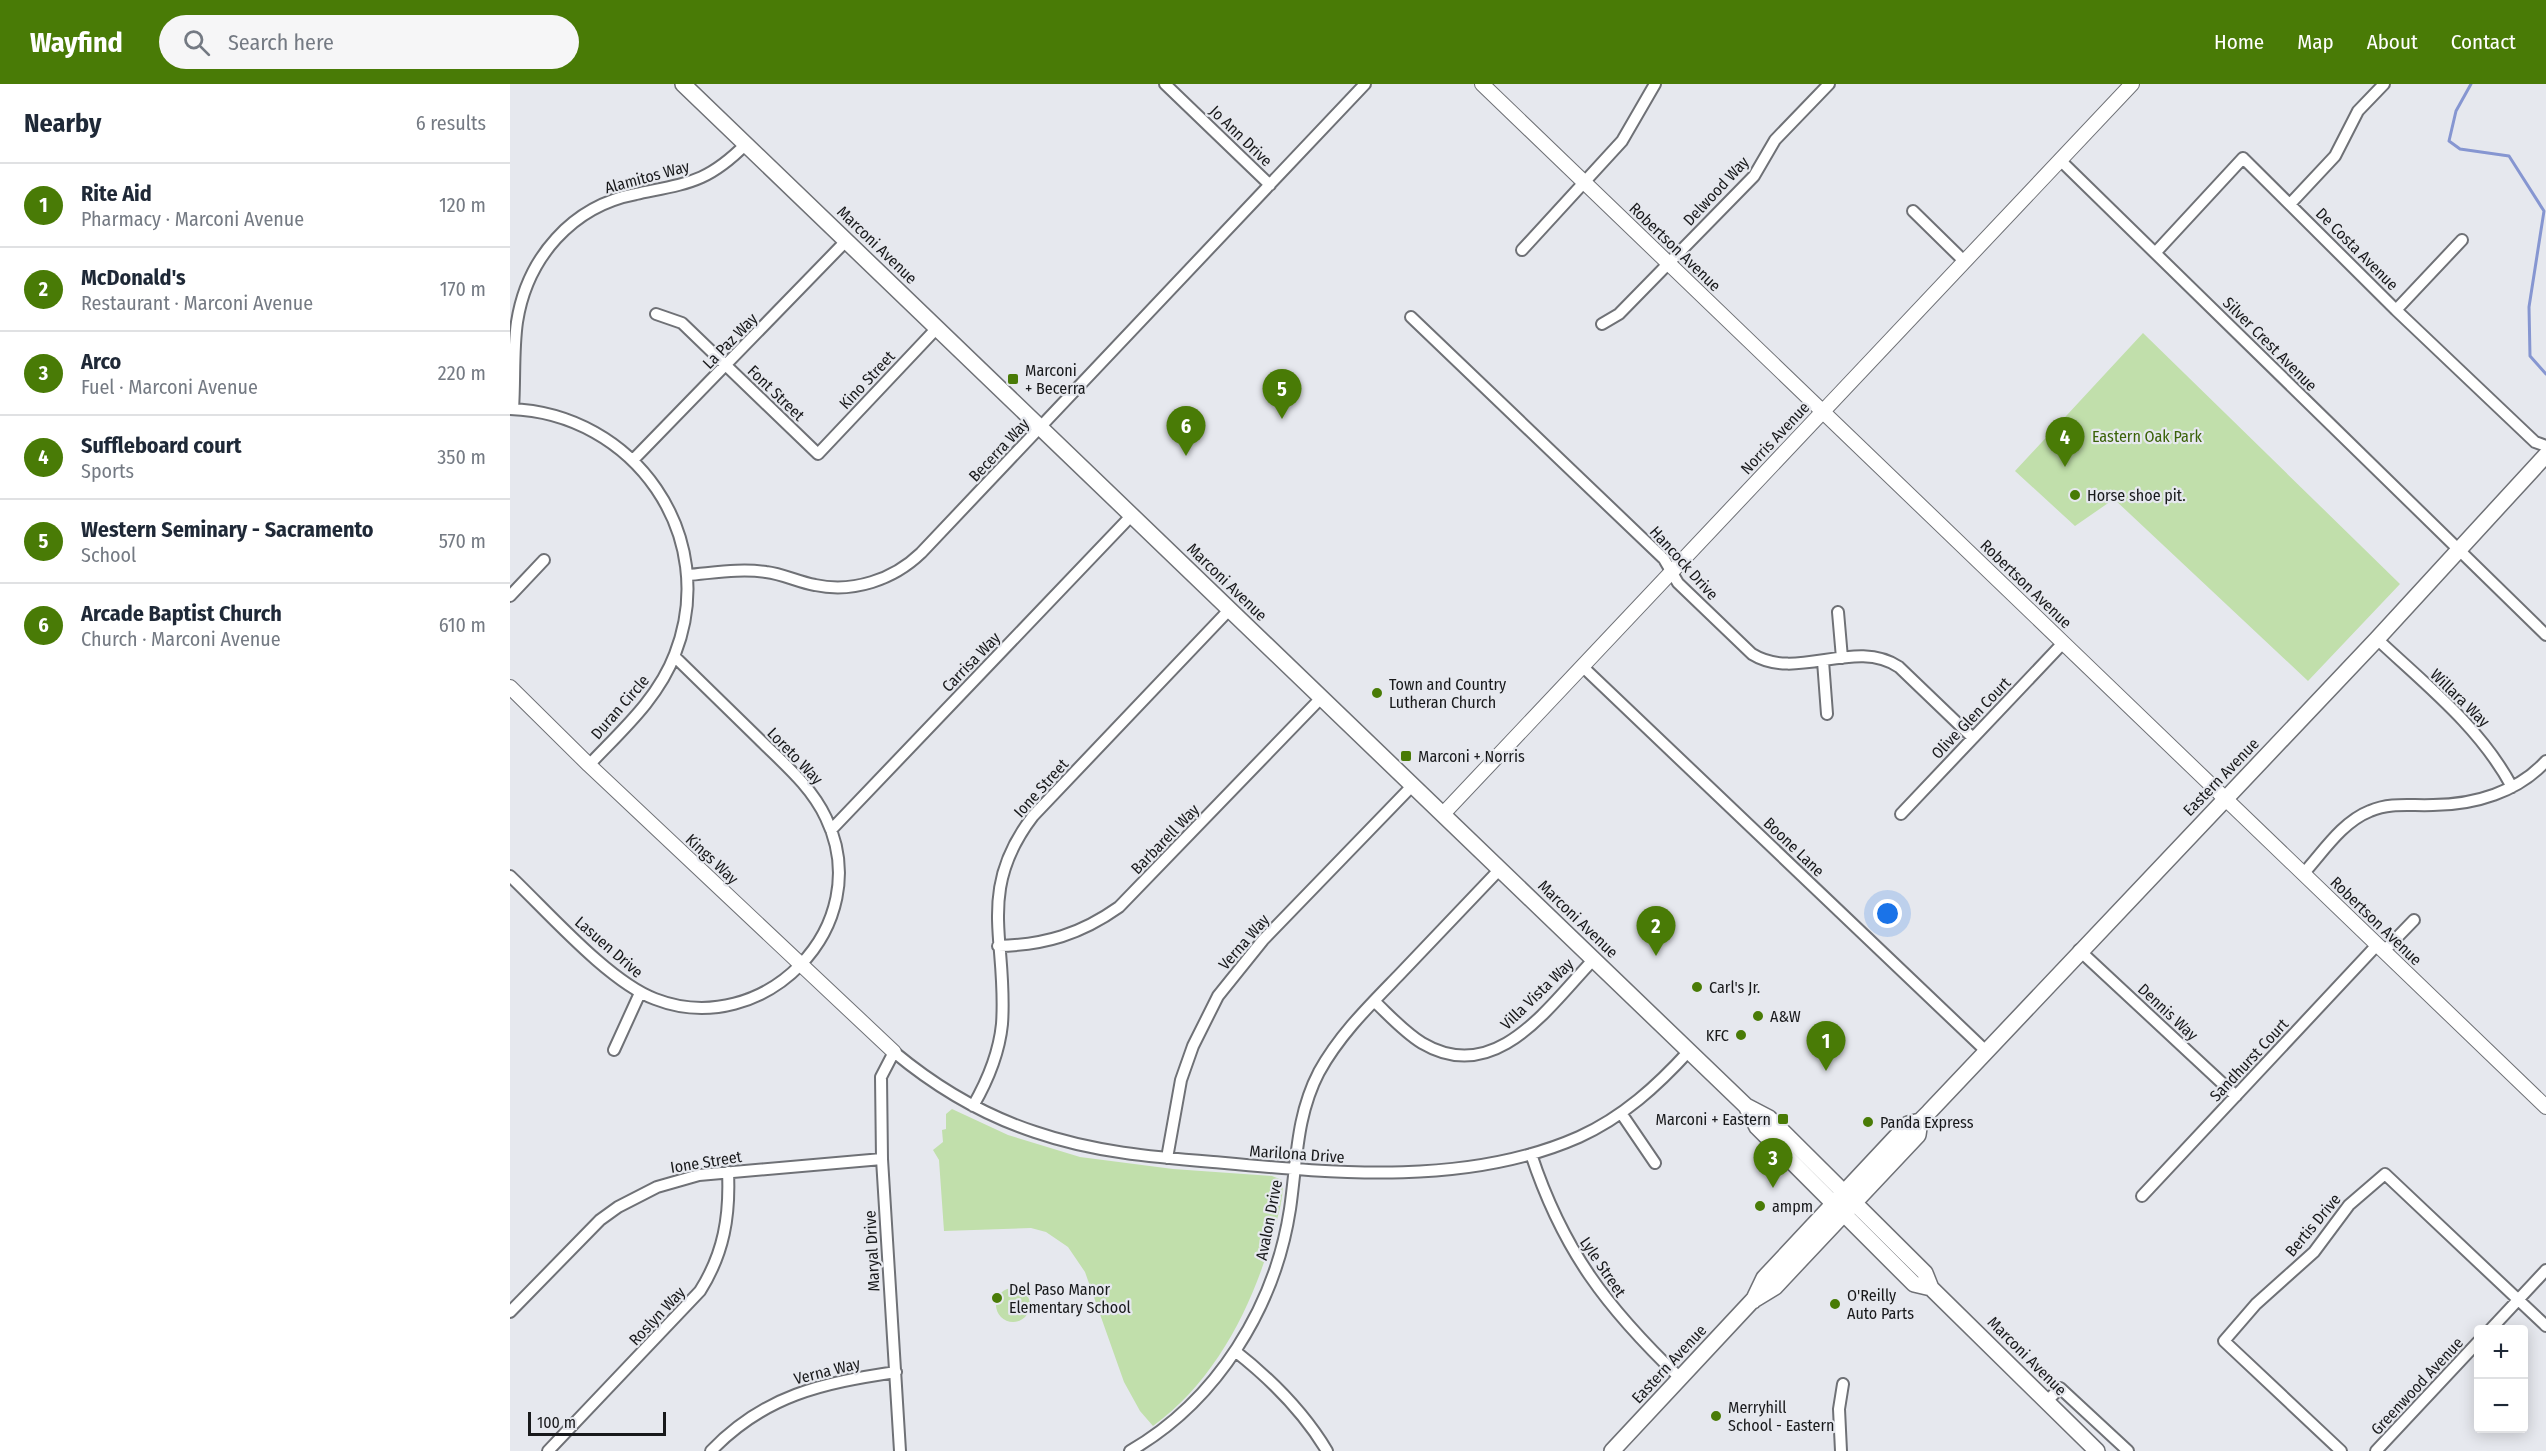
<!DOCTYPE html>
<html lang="en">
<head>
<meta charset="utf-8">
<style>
	:root { --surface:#fff; --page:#f6f6f7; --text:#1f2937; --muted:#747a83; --line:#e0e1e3; --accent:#497b06 }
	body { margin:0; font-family:"Fira Sans Condensed",sans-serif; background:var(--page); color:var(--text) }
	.controls { position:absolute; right:18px; bottom:18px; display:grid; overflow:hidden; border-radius:6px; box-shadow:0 3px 15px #0003 }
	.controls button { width:54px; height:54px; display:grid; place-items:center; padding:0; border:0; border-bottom:2px solid var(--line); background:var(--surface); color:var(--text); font:30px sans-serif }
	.scale { position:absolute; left:18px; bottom:15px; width:138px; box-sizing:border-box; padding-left:6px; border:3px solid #18191b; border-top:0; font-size:16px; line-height:21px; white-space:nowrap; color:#18191b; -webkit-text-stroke:4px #e6e8ee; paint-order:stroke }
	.you { position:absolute; left:1378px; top:830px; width:21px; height:21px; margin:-15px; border:4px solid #fff; border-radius:50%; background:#1a73e8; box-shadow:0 0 0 9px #1a73e833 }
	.badge { display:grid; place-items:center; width:39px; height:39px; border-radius:50%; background:var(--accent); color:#fff; font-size:20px; font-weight:700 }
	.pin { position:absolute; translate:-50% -50px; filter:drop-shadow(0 2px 3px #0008) }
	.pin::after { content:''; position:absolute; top:32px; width:21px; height:18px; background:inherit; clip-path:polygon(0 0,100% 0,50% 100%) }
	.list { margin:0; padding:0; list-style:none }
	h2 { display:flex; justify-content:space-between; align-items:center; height:78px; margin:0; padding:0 24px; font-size:26px }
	h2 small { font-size:20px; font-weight:400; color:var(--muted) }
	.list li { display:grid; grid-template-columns:39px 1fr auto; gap:18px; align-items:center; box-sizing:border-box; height:84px; padding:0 24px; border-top:2px solid var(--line) }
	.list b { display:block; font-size:22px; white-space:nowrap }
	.list p { margin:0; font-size:20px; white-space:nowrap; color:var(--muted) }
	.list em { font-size:20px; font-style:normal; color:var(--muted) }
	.icon { flex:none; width:33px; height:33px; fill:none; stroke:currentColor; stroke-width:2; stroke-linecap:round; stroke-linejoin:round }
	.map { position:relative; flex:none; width:2036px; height:1367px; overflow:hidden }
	header { display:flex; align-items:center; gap:36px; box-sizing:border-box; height:84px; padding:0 30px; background:var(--accent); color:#fff }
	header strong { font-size:28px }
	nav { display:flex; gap:33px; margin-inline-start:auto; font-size:21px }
	.search { width:420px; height:54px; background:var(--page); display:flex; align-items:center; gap:15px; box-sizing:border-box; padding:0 21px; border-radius:33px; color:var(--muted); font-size:22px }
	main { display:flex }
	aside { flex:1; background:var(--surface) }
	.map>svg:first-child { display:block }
	.green { fill:#c1dfab }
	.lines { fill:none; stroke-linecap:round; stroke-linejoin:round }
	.stream { stroke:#8696d1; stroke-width:3 }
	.minor-casing { stroke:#6f7176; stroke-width:14 }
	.tertiary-casing { stroke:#6f7176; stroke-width:16 }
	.secondary-casing { stroke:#6f7176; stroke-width:18 }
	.minor { stroke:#fff; stroke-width:10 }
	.tertiary { stroke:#fff; stroke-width:14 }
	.secondary { stroke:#fff; stroke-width:15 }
	.poi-dot { fill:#497b06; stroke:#e6e8ee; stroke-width:2 }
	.labels { text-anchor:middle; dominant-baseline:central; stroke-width:4.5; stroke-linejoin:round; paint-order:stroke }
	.street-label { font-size:16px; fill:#18191b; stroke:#e6e8ee }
	.poi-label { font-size:16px; fill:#18191b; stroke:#e6e8ee; text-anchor:start }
	.park-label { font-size:16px; fill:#3a6208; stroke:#e6e8ee }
</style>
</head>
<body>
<header>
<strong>Wayfind</strong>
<div class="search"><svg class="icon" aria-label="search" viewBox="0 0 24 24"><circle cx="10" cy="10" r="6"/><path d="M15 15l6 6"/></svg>Search here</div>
<nav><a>Home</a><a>Map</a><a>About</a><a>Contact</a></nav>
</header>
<main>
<aside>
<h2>Nearby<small>6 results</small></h2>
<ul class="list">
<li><span class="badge">1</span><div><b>Rite Aid</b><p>Pharmacy · Marconi Avenue</p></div><em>120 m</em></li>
<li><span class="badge">2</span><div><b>McDonald's</b><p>Restaurant · Marconi Avenue</p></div><em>170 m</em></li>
<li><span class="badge">3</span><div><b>Arco</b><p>Fuel · Marconi Avenue</p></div><em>220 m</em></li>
<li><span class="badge">4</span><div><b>Suffleboard court</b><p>Sports</p></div><em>350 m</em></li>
<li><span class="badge">5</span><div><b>Western Seminary - Sacramento</b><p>School</p></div><em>570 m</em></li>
<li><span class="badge">6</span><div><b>Arcade Baptist Church</b><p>Church · Marconi Avenue</p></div><em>610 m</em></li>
</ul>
</aside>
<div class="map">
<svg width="2036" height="1367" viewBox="0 0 2036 1367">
	<rect width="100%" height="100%" fill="#e6e8ee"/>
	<path class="green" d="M1633,249l257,251 -92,97 -194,-182 -39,27 -60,-55z
		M442,1025l56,26 72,22 93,12 99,7 10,4c3,16 -5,39 -9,54 -21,73 -57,146 -120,192l-13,-15 -16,-29 -39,-110 -17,-25 -22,-15 -15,-4 -87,3 -5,-71 -6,-10 10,-8 -1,-12 4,-1v-15z
		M486 1221a17 17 0 1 1 34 0a17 17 0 1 1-34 0Z"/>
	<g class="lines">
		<path class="stream" d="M1961,0l-15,27 -7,30 11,8 49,7 35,55 -15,96 1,49 16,18"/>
		<g class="minor-casing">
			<path id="minor" d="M655,0l105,101
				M1550,76l486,475
				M1781,119l44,-47 23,-45 26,-27
				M1403,127l51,50
				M1012,166l100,-109 33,-57
				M1646,168l87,-94 153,152 139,132 11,4
				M1886,226l66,-70
				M146,230l26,9 136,131 119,-126
				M901,233l253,242 14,24 74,71c45,28 103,-17 147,13l74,71
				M1092,240l17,-10 135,-138 21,-36 54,-56
				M0,325c124,4 211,127 165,245 -17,45 -54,77 -86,111
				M3,325c2,-29 0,-59 4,-87 10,-64 55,-116 119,-128 52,-11 71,-11 110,-50
				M123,376l213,-219
				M177,491c26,-2 53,-7 79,-3 17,2 32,10 49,13 38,8 78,-5 106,-32l444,-469
				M0,512l34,-36
				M1328,528l4,46
				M1867,555c49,46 103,88 135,148
				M1313,577l4,53
				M1072,582l404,385
				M1391,730l162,-171
				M321,746l301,-315
				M1793,790c20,-22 39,-52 67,-63 21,-9 41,-5 63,-6 41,0 85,-13 113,-44
				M0,792c37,35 99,106 145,123 108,42 223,-73 171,-181 -15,-32 -42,-54 -67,-79 -28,-27 -56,-55 -84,-82
				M488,862c47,-1 83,-12 121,-39l203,-210
				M1569,866l157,146
				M1874,867l30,-31
				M864,917c15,14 30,31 48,42 74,44 127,-37 172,-84
				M104,966l26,-57
				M463,1022c15,-26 26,-52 29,-82 6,-83 -27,-132 31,-208l197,-207
				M1111,1029l34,50
				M1021,1070c32,97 76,154 149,224
				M657,1074l14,-78 12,-34 25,-50 45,-56 150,-155
				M1632,1112l235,-251
				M0,1228l90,-92 18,-13 39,-20 42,-12 183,-16
				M1980,1246l56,-60
				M725,1267c37,29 68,60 92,100
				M1537,1317l13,-13 68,63
				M38,1367l152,-160c24,-38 30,-75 28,-119
				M201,1367c54,-56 111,-68 185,-79
				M390,1367l-18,-292 -1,-82 13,-25c42,35 89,63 141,80 58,20 117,25 178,30 119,11 253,25 366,-25 44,-20 78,-51 110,-86
				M620,1367c87,-50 145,-144 160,-242 7,-48 6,-93 29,-137 21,-38 51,-67 81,-98 33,-35 67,-70 100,-105
				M1331,1367l-2,-42 4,-25
				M1831,1367l-117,-110 32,-37 58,-52 35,-47 36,-31 161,152
				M1866,1367l102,-109"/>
		</g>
		<g class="tertiary-casing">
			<path id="tertiary" d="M972,0l1064,1023
				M0,603l79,78 305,287
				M933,730l689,-730"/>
		</g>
		<g class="secondary-casing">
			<path id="secondary" d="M173,0l1063,1022 23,12 156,155 6,15 166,163
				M1236,1022l11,21 157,157 17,4
				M1243,1217l11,-23 144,-154 12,-3
				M1102,1367l140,-150 23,-14 143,-152 2,-14 9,-9 448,-473 169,-184"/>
		</g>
		<use href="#minor" class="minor"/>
		<use href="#tertiary" class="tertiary"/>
		<use href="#secondary" class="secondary"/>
	</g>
	<g class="poi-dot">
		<rect x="497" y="289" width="12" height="12" rx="3"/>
		<circle cx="1565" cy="411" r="6"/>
		<circle cx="867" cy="609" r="6"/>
		<rect x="890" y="666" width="12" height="12" rx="3"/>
		<circle cx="1187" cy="903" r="6"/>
		<circle cx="1248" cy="932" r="6"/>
		<circle cx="1231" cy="951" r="6"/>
		<rect x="1267" y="1029" width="12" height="12" rx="3"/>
		<circle cx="1358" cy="1038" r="6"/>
		<circle cx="1250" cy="1122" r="6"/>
		<circle cx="487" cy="1214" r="6"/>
		<circle cx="1325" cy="1220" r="6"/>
		<circle cx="1206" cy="1332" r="6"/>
	</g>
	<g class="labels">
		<g class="street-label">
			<text transform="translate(731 52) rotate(44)">Jo Ann Drive</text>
			<text transform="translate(137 93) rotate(-15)">Alamitos Way</text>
			<text transform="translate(1206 107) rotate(-47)">Delwood Way</text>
			<text transform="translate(367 161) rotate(44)">Marconi Avenue</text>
			<text transform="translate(1165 163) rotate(44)">Robertson Avenue</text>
			<text transform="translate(1847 165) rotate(45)">De Costa Avenue</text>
			<text transform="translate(220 257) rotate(-46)">La Paz Way</text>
			<text transform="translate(1760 260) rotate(45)">Silver Crest Avenue</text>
			<text transform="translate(357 296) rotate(-47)">Kino Street</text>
			<text transform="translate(266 309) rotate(44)">Font Street</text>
			<text transform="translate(1265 354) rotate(-47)">Norris Avenue</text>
			<text transform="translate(489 366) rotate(-47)">Becerra Way</text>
			<text transform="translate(1174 479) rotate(48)">Hancock Drive</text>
			<text transform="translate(717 498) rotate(44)">Marconi Avenue</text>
			<text transform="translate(1516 500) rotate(44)">Robertson Avenue</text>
			<text transform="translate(461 578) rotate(-46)">Carrisa Way</text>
			<text transform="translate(1950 614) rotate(44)">Willara Way</text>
			<text transform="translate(110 623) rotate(-49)">Duran Circle</text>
			<text transform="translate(1461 634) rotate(-46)">Olive Glen Court</text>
			<text transform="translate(285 672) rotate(46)">Loreto Way</text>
			<text transform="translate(1711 693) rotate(-46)">Eastern Avenue</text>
			<text transform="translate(531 704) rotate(-48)">Ione Street</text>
			<text transform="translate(655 755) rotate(-46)">Barbarell Way</text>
			<text transform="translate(1284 763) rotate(44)">Boone Lane</text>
			<text transform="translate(202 775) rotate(43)">Kings Way</text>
			<text transform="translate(1068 835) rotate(44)">Marconi Avenue</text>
			<text transform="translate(1866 837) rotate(44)">Robertson Avenue</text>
			<text transform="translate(734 858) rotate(-49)">Verna Way</text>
			<text transform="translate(99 863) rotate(41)">Lasuen Drive</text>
			<text transform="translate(1027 910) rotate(-44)">Villa Vista Way</text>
			<text transform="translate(1658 928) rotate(43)">Dennis Way</text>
			<text transform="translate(1739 976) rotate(-47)">Sandhurst Court</text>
			<text transform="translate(787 1070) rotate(4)">Marilona Drive</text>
			<text transform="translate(196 1078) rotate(-9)">Ione Street</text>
			<text transform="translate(759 1136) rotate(-79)">Avalon Drive</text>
			<text transform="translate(1803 1141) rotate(-50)">Bertis Drive</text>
			<text transform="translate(362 1167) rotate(-93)">Maryal Drive</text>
			<text transform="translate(1093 1183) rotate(56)">Lyle Street</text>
			<text transform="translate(147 1232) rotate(-47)">Roslyn Way</text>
			<text transform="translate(1517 1272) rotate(45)">Marconi Avenue</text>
			<text transform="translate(1159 1280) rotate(-47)">Eastern Avenue</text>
			<text transform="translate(317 1287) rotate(-14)">Verna Way</text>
			<text transform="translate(1907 1302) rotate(-47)">Greenwood Avenue</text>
		</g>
		<g class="poi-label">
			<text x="515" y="286">Marconi<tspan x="515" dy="18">+ Becerra</tspan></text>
			<text x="1577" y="411">Horse shoe pit.</text>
			<text x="879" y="600">Town and Country<tspan x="879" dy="18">Lutheran Church</tspan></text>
			<text x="908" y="672">Marconi + Norris</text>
			<text x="1199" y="903">Carl's Jr.</text>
			<text x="1260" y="932">A&amp;W</text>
			<text x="1219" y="951" text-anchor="end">KFC</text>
			<text x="1261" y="1035" text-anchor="end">Marconi + Eastern</text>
			<text x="1370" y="1038">Panda Express</text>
			<text x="1262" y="1122">ampm</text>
			<text x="499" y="1205">Del Paso Manor<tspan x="499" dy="18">Elementary School</tspan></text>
			<text x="1337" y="1211">O'Reilly<tspan x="1337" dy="18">Auto Parts</tspan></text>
			<text x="1218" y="1323">Merryhill<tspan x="1218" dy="18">School - Eastern</tspan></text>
		</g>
		<g class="park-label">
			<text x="1637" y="352">Eastern Oak Park</text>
		</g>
	</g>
</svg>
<div class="controls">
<button>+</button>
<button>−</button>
</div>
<div class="scale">100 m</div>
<div class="you"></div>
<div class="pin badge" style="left:1316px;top:987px">1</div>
<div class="pin badge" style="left:1146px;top:872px">2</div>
<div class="pin badge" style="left:1263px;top:1104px">3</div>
<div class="pin badge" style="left:1555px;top:383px">4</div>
<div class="pin badge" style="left:772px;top:335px">5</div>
<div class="pin badge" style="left:676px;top:372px">6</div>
</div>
</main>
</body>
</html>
